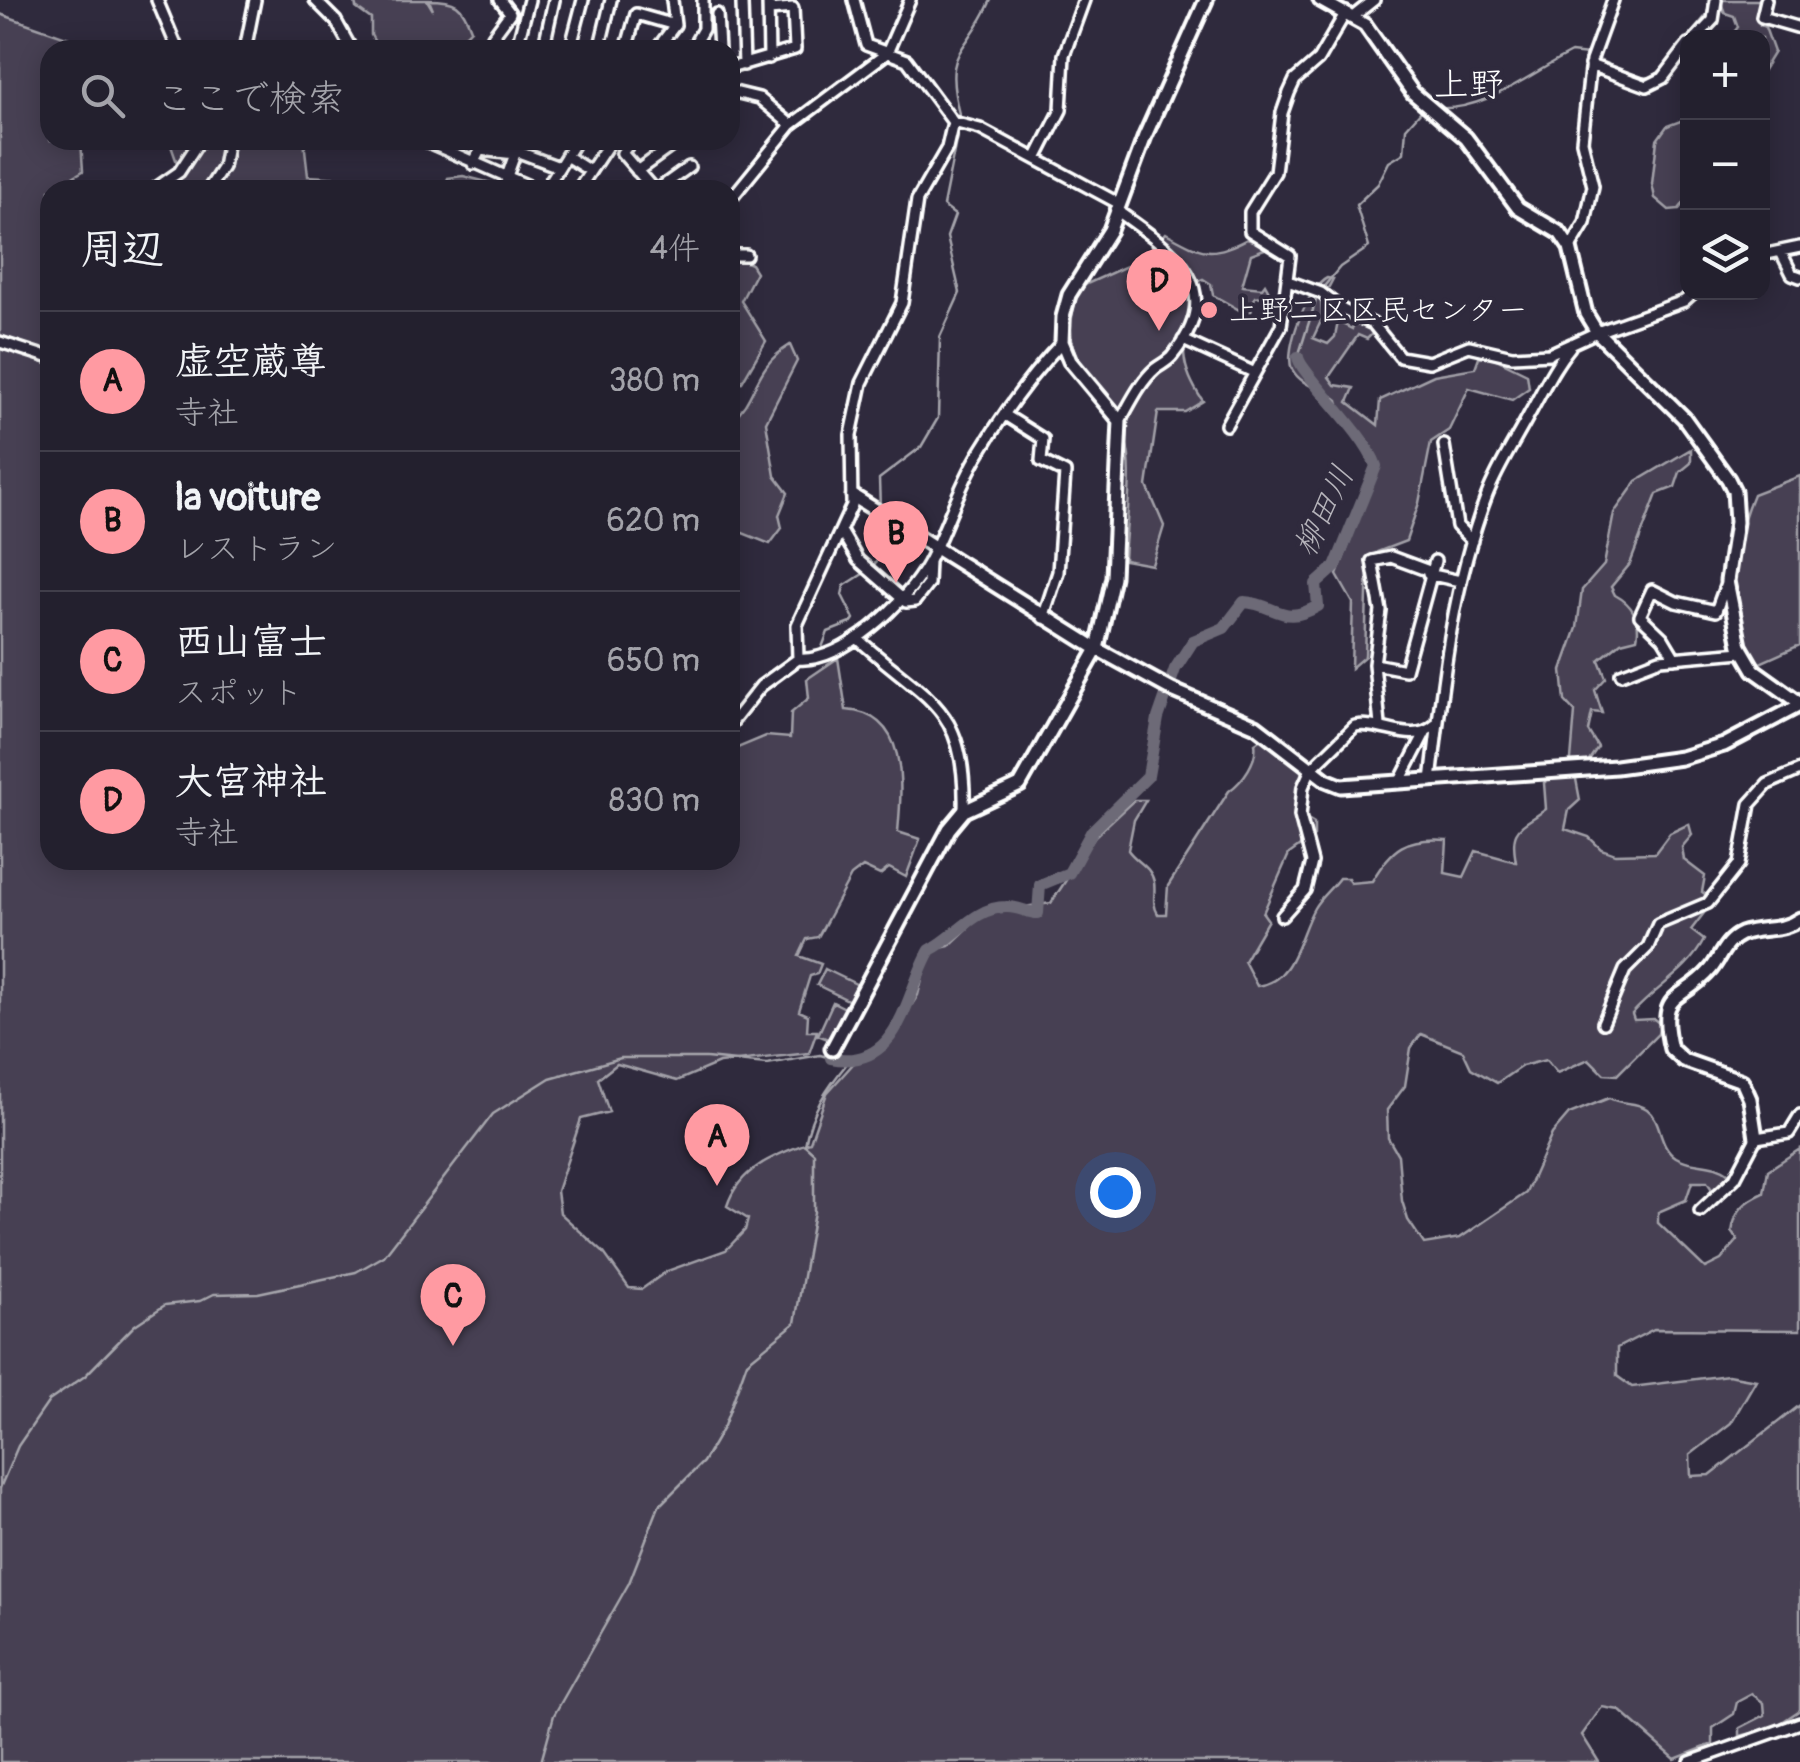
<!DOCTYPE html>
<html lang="ja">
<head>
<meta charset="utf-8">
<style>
	:root { --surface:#23202e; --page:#2b2836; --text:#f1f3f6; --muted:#a3a3aa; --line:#403e4a; --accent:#ff9aa2 }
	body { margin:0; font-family:Pangolin,"Klee One",sans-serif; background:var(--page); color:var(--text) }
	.controls { position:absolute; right:30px; top:30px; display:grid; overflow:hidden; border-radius:20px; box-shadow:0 5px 25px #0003 }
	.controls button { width:90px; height:90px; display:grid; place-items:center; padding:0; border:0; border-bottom:2px solid var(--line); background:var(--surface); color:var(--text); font:50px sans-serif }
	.you { position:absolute; left:1115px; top:1192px; width:35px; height:35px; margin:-25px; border:8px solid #fff; border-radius:50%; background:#1a73e8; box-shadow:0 0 0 15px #1a73e833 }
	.badge { display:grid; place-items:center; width:65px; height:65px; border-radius:50%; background:var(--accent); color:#111; font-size:32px; font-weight:700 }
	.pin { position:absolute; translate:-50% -82px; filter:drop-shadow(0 2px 5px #0008) }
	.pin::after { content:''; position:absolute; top:52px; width:35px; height:30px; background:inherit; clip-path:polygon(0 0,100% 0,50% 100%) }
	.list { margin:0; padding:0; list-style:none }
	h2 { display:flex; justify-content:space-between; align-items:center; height:130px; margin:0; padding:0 40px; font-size:42px }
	h2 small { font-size:32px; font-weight:400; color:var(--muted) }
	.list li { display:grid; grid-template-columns:65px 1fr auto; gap:30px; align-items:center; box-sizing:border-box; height:140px; padding:0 40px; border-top:2px solid var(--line) }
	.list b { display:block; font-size:38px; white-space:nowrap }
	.list p { margin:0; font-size:32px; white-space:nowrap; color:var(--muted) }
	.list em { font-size:32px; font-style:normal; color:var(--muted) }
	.icon { flex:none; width:55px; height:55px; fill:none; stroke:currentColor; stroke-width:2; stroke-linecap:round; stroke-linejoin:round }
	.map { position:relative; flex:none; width:1800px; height:1762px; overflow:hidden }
	.search { position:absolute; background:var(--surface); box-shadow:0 5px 25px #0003; left:40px; top:40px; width:700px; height:110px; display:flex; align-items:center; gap:25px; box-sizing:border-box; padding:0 35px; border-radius:30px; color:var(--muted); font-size:38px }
	.panel { position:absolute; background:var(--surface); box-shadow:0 5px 25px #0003; left:40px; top:180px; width:700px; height:690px; border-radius:30px }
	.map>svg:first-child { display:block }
	.green { fill:#464152; stroke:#a2a0a8; stroke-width:2.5 }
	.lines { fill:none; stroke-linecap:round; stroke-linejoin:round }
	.stream { stroke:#a7a6ad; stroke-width:2.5 }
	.river { stroke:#6d6a77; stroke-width:12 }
	.street-casing { stroke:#fff; stroke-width:16 }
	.secondary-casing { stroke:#fff; stroke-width:19 }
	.street { stroke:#2f2a3d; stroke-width:9 }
	.secondary { stroke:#2f2a3d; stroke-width:11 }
	.poi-dot { fill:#ff9aa2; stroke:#2f2a3d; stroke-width:4 }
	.labels { text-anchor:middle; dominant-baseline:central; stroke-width:8; stroke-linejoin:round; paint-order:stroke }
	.poi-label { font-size:30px; fill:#fff; stroke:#2f2a3d; text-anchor:start }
	.water-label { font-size:32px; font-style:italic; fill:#b6b4bb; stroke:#2f2a3d }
	.quarter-label { font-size:35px; fill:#fff; stroke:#2f2a3d }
</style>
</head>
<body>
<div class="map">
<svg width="1800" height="1762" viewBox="0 0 1800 1762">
	<rect width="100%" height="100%" fill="#2f2a3d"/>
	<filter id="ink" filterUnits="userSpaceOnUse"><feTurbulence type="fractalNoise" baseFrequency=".01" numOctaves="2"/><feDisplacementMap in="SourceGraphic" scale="20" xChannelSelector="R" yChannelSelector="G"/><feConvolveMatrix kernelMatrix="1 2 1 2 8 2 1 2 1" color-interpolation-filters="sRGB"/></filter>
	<g filter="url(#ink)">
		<path class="green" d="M355,0h72l6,10 -4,-10c27,0 33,4 42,29l-18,18 3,3h-77l-8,-15v-16l-15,-11z
			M1720,0h43l-3,25 5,2 9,25 -11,18 -1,-32 -32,-1 8,-10 -4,-11 -9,-3z
			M0,14l75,26 4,10h-29v90h31l2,31 -14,8 4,11h-23v670h680v-109l36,-15 24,2 1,-25 18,-15 -2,-19 31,-21 8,52c63,4 56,76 52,122l22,7 -14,38 -17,-9 -9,7 -17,-8 -12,9 -33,61 -11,2 -8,17 22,8 -4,10 -7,2 -11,35 9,4 -1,16h10l-8,22 -90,10 -42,18 -60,-17 -19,15 11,33 -28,7 -24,72 3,22 44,40 25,35 13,1 25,-18 59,-21 19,-20 3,-11 -21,-13c12,-38 48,-51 83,-64l17,-49 26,-29 33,-18 32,-51 9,-36 9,-10 13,-3 35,-33 67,-10 44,-67 39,-36h12l-12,20 -6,30c7,11 23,16 26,32 2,12 -3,20 4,32h8l2,-28 61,-95c14,-10 29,-31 26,-48l8,-5 38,30 5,50 8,5v13l-25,18 -26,59 5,7 -24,41 13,25c37,-4 41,-50 57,-78 6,-11 18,-20 25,-30h9l2,5 22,-2c20,-34 34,-44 75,-41l-2,33 19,4 12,-26 40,11c-7,-37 5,-34 30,-53l-2,-26 5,-5h9l13,-18 4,-48 -10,-11 -3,-31 15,-42 5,-38 22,-25 10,-52 23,-32 54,-32v14l-11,9 -5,15 -18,7 -27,70 -19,23 4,8c17,9 26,24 22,43l-16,4 -22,18 7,18 -11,12 7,23 -10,-1 -4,19 10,16 -22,32 4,21 -11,10 -4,19 24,8 12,12 14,5 40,-1 15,-20 19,-9 3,11 -10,12 2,13 21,16 -3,16 12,8 -23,30 13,10c-16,32 -49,47 -72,74l2,6 20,-1 6,5 -2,10 -41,41 -13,-1 -15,-15 -32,14 -11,-13 -24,6 -25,17 -26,-15 -8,-17 -42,-17 -10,14 -6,38 -18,24 1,28 10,17 4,46 6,19 16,24 36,-6 66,-45 26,-59 17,-20 40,-16c12,7 27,3 38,11 16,12 10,35 29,48 16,10 38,4 53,17l-5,8 2,7 -11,5 -8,-12h-15l-6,18 -28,12v11l47,45 16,-8 17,-20 -6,-8c3,-22 12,-30 32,-39l4,-23 32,-21v181l-146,-1 -37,19v28l15,11 96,-12 28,5 -25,43 -41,32 1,21 19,-1 90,-70v305l-27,18 -33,8v-8l25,-13 -1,-12 -12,-9 -15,8 -3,12 -21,14v16l-38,15 -56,-49 -17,-3 -20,28 17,27h-1599z
			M1686,119l1,80 -8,10 -10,1 -14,-12 -3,-14 5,-44 10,-14z
			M169,140h135l4,36 34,2v12h-164l3,-16z
			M463,176l56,14h-75l4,-12z
			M1166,233c35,19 44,26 81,6l23,8 -19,7 -9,32 20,2 3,-4 6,11 -16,2 -5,19 -37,-21 -2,-11 -8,-5 -12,5c15,37 -31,55 12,117l-18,11h-27l-11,74 17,40 -12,39 -28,-5c1,-29 11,-93 2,-118 -23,-65 -76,-77 -46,-155l58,-26z
			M730,256l21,8 5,8 -15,29 25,40 -24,41 -12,2z
			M1327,278l6,1 -12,23 1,17 -9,19 15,6 7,-7 3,-15 14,7 3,-10 20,12 -8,8 -9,-4 -29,42 6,8 19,3 -6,14 30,23 2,-25 54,-25 41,-7 4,-11 11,-1 37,18 2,14 -17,12 -43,-12 -20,42 -18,12 -12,61 -13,38 -29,11 -9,11 -3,93 -14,12 2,-65 -16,-28 42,-108 -37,-50 -4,-17c-13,-11 -37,-13 -46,-31 -9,-18 16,-82 35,-91z
			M790,345l7,16 -31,61 9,54 13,17 -9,22 3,13 -12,16 -40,-16v-106c30,-26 21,-53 60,-77z
			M1800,476v169l-42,19c-32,-51 -28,-116 -5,-170z
			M825,969l33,16 -8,16 -33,-16z
			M833,1002l14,7 -17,31 -12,-5z"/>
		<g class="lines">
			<path class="stream" d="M1595,58l33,16
				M1635,78l18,-1 7,-6 49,-59 -1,-12
				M1436,108c49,4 94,-35 135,-55l17,2
				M960,118c-19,-72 6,-61 31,-118
				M1321,290l19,-23 29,-20 -13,-42 22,-21 11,-22 15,-9 2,-25 17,-19
				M1298,357l19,-60
				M880,509l-1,-30 42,-32 17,-29 2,-81 20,-44 -13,-56 8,-22 -12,-9 16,-80
				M872,568l17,-26 -5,-20
				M821,650l7,-18 23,-9 3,-4 -12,-24 2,-9 22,-14
				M0,1488l18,-42 31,-45 36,-25 50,-51 30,-20 35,-4 14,-7 44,-1 98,-21 28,-16 109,-142 57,-36 71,-20h85l61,6 53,-9 11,3
				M541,1762l13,-47 75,-132 30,-77 44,-44 21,-36 23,-64 48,-39 19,-111v-59l-9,-8c6,-35 23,-58 44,-84"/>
			<path class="river" d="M831,1058c71,13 74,-66 99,-108 26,-13 45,-43 76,-43 11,-1 21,6 32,6l2,-28 29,-12 23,-42 56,-55 10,-58 17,-49 18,-28 31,-13 20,-26c33,2 38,25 74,4l-2,-22 19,-17 41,-101c-12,-35 -77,-94 -78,-109"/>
			<g class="street-casing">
				<path id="street" d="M157,0l21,50
					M315,0l21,21 16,29
					M768,0l1,58
					M1766,0l-4,17 38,11
					M742,4l2,61
					M717,14l2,36
					M1354,16l20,-16
					M1696,38l17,-18 3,-20
					M544,42l23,8
					M245,50l10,-50
					M490,50l3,-14 17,-23 -10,-13
					M516,50l13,-50
					M543,50l11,-50
					M570,50l13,-50
					M599,50l12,-50
					M626,50l10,-36 39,11
					M656,50l19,-25 -3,-25
					M691,50l12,-21v-29
					M1590,65l57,21 16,-8 25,-33
					M730,68l65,-19 -2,-41 -24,2
					M730,91l29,7 32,27
					M953,122l27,7 138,74
					M423,140l115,50
					M632,140l-10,13 32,37
					M516,151l43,16
					M566,156l24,15
					M1036,159l25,-49 3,-55 20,-55
					M473,164l7,-14 35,4
					M637,171l43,-31
					M506,179l14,-39
					M153,190l26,-18 21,-32
					M208,190l15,-23 5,-27
					M545,190l31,-50
					M578,190l33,-50
					M657,190l32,-23
					M730,200l61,-75 96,-72 23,-53
					M1116,210c55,39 113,76 57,145 -5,7 -12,9 -18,14 -15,13 -25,35 -35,52
					M1570,248l15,-25 8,-37 -11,-45 9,-80 22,-61
					M1782,254l10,20 8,3
					M730,255h16
					M1762,255l38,-8
					M1288,281l33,12 22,17 30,14 27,33 29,5 40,-16 43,10 37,-2 48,-22 87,-31 10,-9
					M1183,340l70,32
					M0,342l50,16
					M1005,415l38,24 -2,22 24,12 -7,99 -15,46
					M1226,425l55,-99 9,-70 -40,-25v-19l25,-40 7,-59 7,-20 6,-13 23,-20 28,-48
					M1444,445l13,81 15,15
					M841,531l17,29 48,42 9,-1 13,-17 1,-23
					M1429,571l-38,-14 -19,4 9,50 -7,53 31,6 30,-109
					M1428,574l32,7
					M857,638c69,64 110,65 107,173
					M1675,658l-12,-20 -23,-22 12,-26 24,12 40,9 11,-30
					M798,659l-1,-34 55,-120 -1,-70 11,-52 40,-80 15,-103 30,-52 6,-26 -46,-62 -41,-15 -12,-45
					M1374,664l6,61
					M1621,674l39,-15 82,-7
					M730,725l31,-39 37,-27c45,4 109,-57 130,-96 19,-36 30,-76 52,-111 24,-40 51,-77 82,-110
					M1431,781c11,-95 21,-195 56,-286 11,-29 29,-55 43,-82 13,-23 23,-46 40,-66
					M1399,783l26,-50
					M1282,916l23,-26 7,-28 -12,-46 3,-29 8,-18 44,-43c27,-5 57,20 80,-1
					M1603,1023l22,-53 23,-23 10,-23 50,-21 31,-39 11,-60 18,-20 32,-14
					M1700,1211l35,-33 21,-40 33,-5 11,-18
					M1690,1762l110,-39"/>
			</g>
			<g class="secondary-casing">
				<path id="secondary" d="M1320,0l45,25 48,68 53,45 52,70 42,25 10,15 16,66 11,18 87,86 44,61 6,12 2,31 -9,59 13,65 14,24 46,33
					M853,496l244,153 75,41 84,36 70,54 15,6 275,-19 65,-9 43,-13 76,-40
					M832,1049l117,-220 15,-18 56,-26 77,-136 16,-72 7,-156 -50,-60 -8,-19 1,-25 6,-22 41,-65 35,-94 61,-136
					M1756,1138l-6,-39 -8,-18 -59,-21 -12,-11c-15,-61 11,-46 40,-80 10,-13 14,-28 30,-35 21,-8 39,-1 59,-15"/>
			</g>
			<use href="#street" class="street"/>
			<use href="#secondary" class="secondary"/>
		</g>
	</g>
	<circle class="poi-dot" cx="1209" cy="310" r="10"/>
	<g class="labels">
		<g class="poi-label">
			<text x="1229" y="310">上野二区区民センター</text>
		</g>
		<g class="water-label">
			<text transform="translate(1324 511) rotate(-64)">柳田川</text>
		</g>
		<g class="quarter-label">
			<text x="1469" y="85">上野</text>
		</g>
	</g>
</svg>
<div class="controls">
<button>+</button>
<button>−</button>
<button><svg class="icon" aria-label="layers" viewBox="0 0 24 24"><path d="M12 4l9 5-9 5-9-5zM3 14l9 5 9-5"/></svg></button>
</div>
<div class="you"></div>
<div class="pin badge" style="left:717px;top:1186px">A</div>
<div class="pin badge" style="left:896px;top:583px">B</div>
<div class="pin badge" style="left:453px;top:1346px">C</div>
<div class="pin badge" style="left:1159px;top:331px">D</div>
<div class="search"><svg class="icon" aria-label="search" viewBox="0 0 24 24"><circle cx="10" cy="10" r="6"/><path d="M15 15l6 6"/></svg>ここで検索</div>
<section class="panel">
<h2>周辺<small>4件</small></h2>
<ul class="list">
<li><span class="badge">A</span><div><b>虚空蔵尊</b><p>寺社</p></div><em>380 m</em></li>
<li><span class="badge">B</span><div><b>la voiture</b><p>レストラン</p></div><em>620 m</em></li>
<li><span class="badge">C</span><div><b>西山富士</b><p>スポット</p></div><em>650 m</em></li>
<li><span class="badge">D</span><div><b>大宮神社</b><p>寺社</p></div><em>830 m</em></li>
</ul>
</section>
</div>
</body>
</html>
